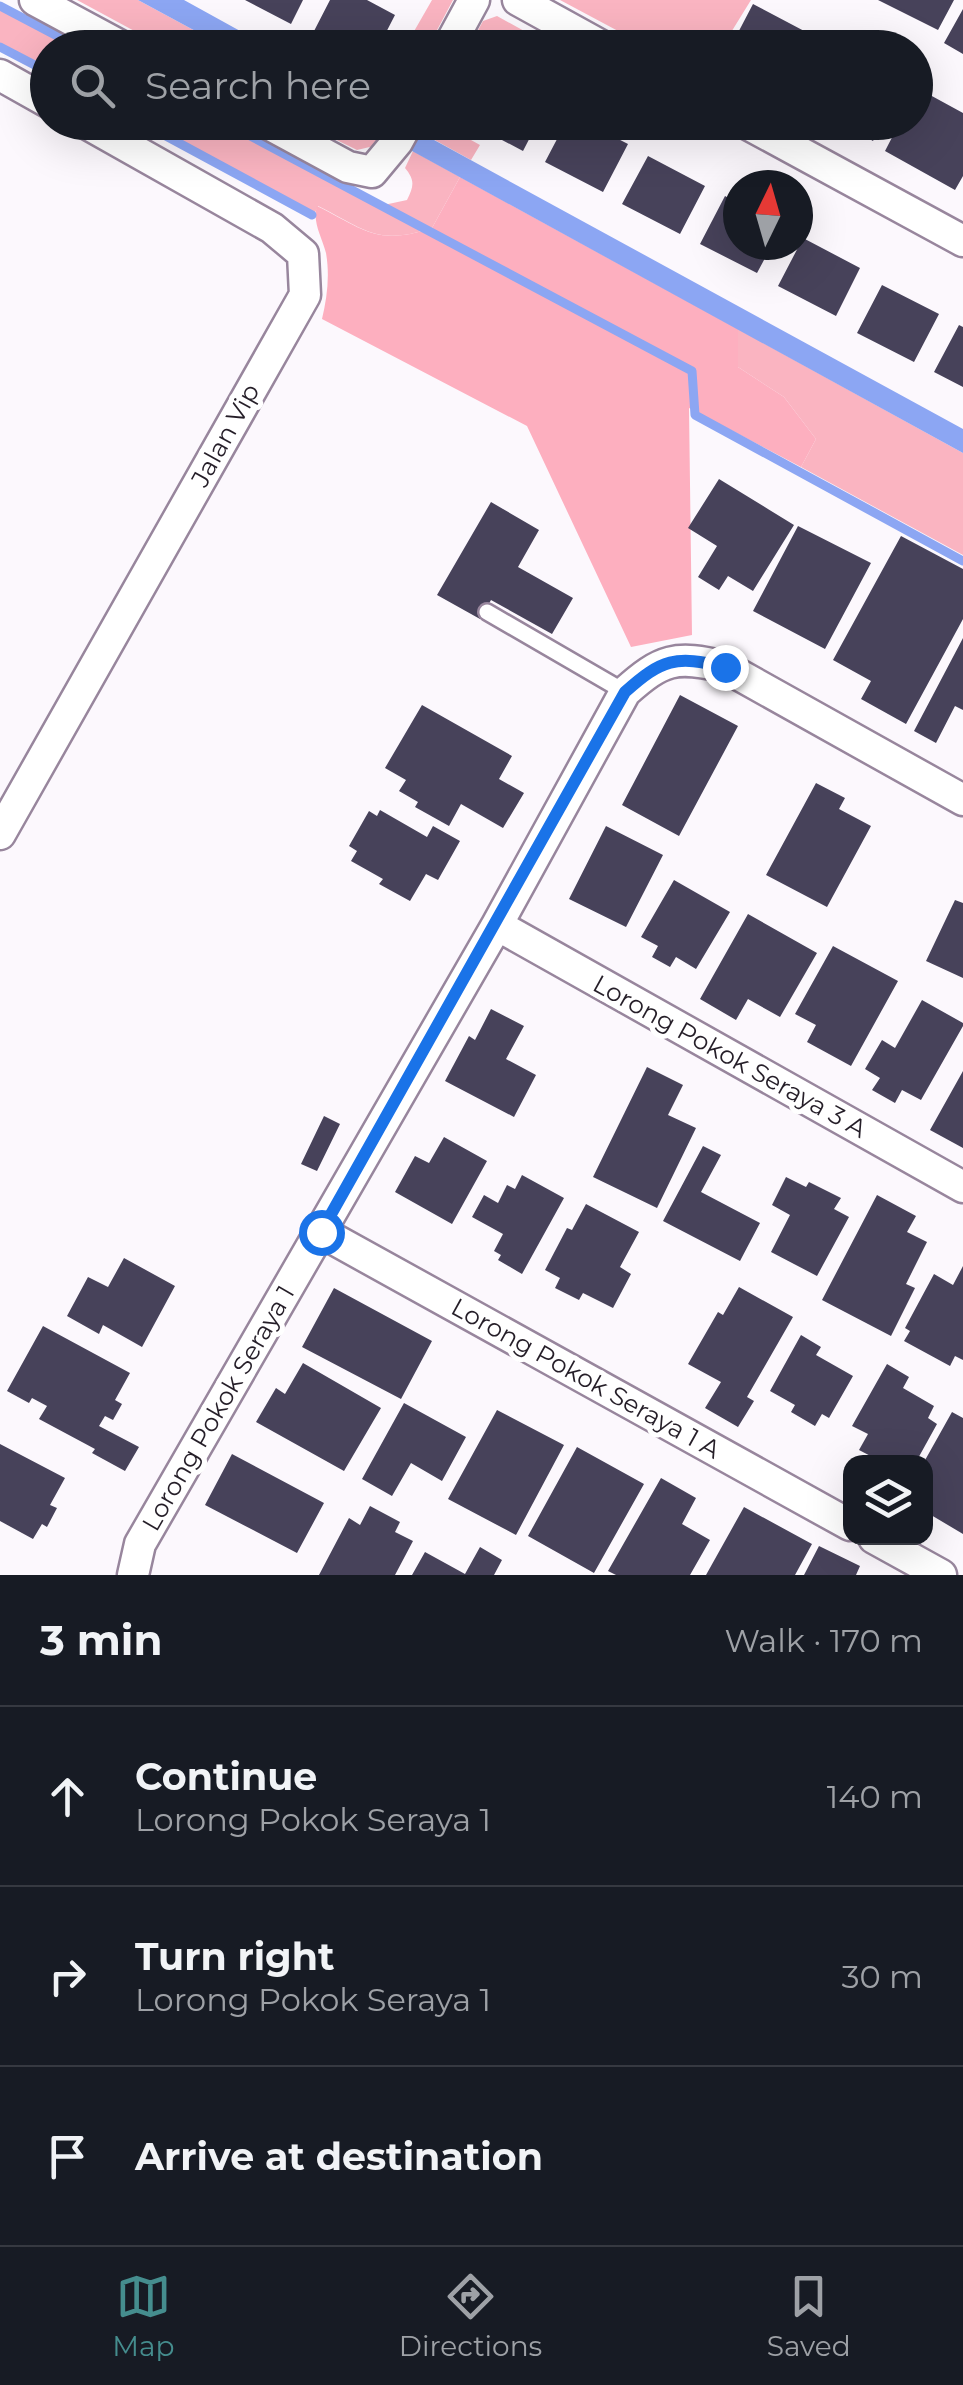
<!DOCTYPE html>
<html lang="en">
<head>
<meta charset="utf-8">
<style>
	:root { --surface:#171b24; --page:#242831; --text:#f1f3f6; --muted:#9ea1a6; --line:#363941; --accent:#458d8e }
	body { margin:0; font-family:Montserrat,sans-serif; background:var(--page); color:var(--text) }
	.controls { position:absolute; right:30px; bottom:30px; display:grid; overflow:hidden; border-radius:20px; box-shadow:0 10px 40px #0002 }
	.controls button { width:90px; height:90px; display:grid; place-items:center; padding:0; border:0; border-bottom:2px solid var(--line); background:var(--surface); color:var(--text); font:50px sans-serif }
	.compass { position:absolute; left:723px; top:170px; width:90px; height:90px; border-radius:50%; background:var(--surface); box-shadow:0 10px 40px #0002; rotate:5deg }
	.stop { position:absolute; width:30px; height:30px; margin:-22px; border:8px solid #1a73e8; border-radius:50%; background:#fff }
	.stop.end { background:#1a73e8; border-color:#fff; box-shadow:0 2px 10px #0008 }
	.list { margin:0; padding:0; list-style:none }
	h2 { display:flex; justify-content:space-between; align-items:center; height:130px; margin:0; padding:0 40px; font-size:42px }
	h2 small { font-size:32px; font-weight:400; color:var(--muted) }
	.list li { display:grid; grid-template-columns:65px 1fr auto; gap:30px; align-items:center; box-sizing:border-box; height:180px; padding:0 40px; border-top:2px solid var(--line) }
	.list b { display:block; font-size:38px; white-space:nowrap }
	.list p { margin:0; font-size:32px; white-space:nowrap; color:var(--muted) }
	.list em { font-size:32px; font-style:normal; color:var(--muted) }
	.icon { flex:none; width:55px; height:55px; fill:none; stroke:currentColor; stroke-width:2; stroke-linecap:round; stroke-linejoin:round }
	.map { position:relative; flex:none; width:963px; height:1575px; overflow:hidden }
	.search { position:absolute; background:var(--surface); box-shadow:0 10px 40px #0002; left:30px; right:30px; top:30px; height:110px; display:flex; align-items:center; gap:25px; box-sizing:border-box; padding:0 35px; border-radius:55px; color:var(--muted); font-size:38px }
	.sheet { height:670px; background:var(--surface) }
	nav { display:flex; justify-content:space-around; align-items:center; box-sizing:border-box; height:140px; border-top:2px solid var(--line); background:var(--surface); font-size:28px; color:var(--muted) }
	nav a { display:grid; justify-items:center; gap:5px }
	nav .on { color:var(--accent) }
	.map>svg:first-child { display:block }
	.green { fill:#fab4c1 }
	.forest { fill:#fdafbf }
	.water { fill:#8ca6f3 }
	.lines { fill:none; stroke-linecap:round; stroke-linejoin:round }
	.stream { stroke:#8ca6f3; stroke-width:9 }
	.building { fill:#47425a }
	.lane-casing { stroke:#98869d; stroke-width:20 }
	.street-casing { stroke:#98869d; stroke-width:35 }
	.lane { stroke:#fff; stroke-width:15 }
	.street { stroke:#fff; stroke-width:30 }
	.route { stroke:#1a73e8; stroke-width:12 }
	.labels { text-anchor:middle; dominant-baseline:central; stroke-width:10; stroke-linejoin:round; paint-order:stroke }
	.street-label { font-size:25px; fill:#251e28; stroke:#fff }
</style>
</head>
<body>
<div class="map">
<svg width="963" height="1575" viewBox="0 0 963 1575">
	<rect width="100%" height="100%" fill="#fcf8fd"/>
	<path class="green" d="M77,0h61l87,47h-61z
		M432,0h21l-25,47h-23z
		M560,0h191l-29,47h-74z
		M0,9l9,5 65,33 -26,1 -1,21 -47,-26z
		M497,16l47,26 -3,5h-72l14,-26z
		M145,123h74l160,83 28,-6c7,-14 8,-20 -2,-32l8,-17 47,26 -28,51c-55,18 -66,2 -114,-22l-4,9z
		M302,123h59l20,11 -7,12 -17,4z
		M428,123h28l-3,7 27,15 -9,15 -49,-27z
		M738,329l225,124v102l-162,-88 15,-28 -32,-42 -46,-30z"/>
	<path class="forest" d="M460,177l278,152v38l46,30 32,42 -15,28 -112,-59 3,227 -61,12 -104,-221 -205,-107c5,-21 8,-43 4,-66 -4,-16 -14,-31 -9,-47 48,24 60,40 115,22z"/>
	<path class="water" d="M138,0h46l85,47h-44z
		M361,123h42l560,306v24z"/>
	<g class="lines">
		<path class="stream" d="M0,6l80,42
			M0,47l48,25
			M140,122l172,93
			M224,122l468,249 3,44 268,146"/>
	</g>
	<path class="building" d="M245,0h58l-12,24z
		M330,0h37l28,15 -17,33h-37l-28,-15z
		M878,0h76l-16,30z
		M753,4l72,38 -3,6h-92z
		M963,9v45l-19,-11z
		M848,33l27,15h-35z
		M919,89l44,24v63l-8,14 -70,-39 15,-29h16v-27z
		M468,122h70l-15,29z
		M566,122h19l43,22 -25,48 -58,-30z
		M839,122h44l-10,19z
		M648,156l57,30 -25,48 -58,-30z
		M725,196l13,7v42h34l-15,28 -57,-29z
		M803,238l57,30 -24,48 -58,-30z
		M882,285l57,29 -25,48 -57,-29z
		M959,325l4,2v60l-29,-15z
		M719,479l75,46 -41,66 -25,-15 -9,14 -21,-13 19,-31 -29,-18z
		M491,502l48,28 -21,37 55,31 -21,36 -61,-34 -11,19 -43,-24z
		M798,526l73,37 -46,86 -72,-38z
		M901,536l62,33v50l-57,105 -45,-25 10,-18 -38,-21z
		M963,638v72l-8,-4 -19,37 -22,-12z
		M680,695l58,31 -59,110 -57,-31z
		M422,705l90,51 -13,23 25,14 -21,35 -42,-24 -12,22 -34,-19 3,-5 -19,-11 7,-11 -21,-12z
		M816,783l29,15 -6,11 32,17 -44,81 -61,-32z
		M380,810l47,27 6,-11 27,15 -22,39 -12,-6 -16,27 -31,-17 4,-5 -32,-18 6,-10 -8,-5 20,-35 8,5z
		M606,826l57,29 -37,72 -57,-28z
		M674,880l56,32 -34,57 -20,-12 -6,10 -18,-10 6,-11 -17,-9z
		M955,900l8,3v75l-37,-17z
		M748,914l69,39 -37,64 -32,-18 -12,21 -36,-21z
		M833,946l65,35 -47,85 -44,-24 9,-17 -21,-11z
		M922,1000l41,23v3l-42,74 -19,-10 -7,13 -23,-13 8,-12 -15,-9 17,-29 13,8z
		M491,1009l33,17 -18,33 30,16 -22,42 -69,-36 24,-45 6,4z
		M647,1067l36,18 -15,30 28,13 -39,80 -64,-31z
		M963,1071v77l-33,-18z
		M324,1116l16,8 -23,47 -16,-7z
		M444,1137l43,24 -35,63 -57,-32 20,-36 14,7z
		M703,1146l18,9 -20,37 59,31 -20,38 -77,-40z
		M522,1175l42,23 -42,76 -24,-14 3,-5 -7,-4 9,-17 -31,-17 12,-22 14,8 9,-18 8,4z
		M786,1177l20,10 3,-5 32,16 -7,11 15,8 -32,59 -46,-24 19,-37 -18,-10z
		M877,1195l39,21 -9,16 20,10 -21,42 9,4 -24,48 -69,-36z
		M586,1204l53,28 -19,35 11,7 -18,34 -30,-15 -4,7 -24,-12 5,-10 -15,-8 22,-42 5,2z
		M124,1258l51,28 -33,61 -39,-22 -4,9 -32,-18 21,-39 20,10z
		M963,1266v94l-8,-4 -5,10 -46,-25 6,-10 -5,-3 29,-54 19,11z
		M739,1287l54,30 -46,80 7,4 -16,26 -33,-19 16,-26 -33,-18 30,-52 5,3z
		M334,1288l98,53 -31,58 -99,-52z
		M43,1326l87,47 -15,27 7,4 -9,16 -8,-4 -6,10 40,21 -14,24 -33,-18 3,-4 -56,-30 8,-13 -15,-8 -3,5 -22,-12z
		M801,1335l20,12 -5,8 37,21 -24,42 -7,-4 -7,12 -24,-14 4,-7 -25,-14z
		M303,1363l78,45 -37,63 -88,-49 20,-34 9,6z
		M887,1364l22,13 -6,11 31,18 -6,12 9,6 -21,38h-34l-23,-12 9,-16 -16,-8z
		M404,1403l62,34 -24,44 -31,-18 -19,33 -30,-17z
		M497,1410l67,35 -48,90 -68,-36z
		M952,1412l11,6v116l-37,-22 -2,-50z
		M0,1444l65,34 -15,27 7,3 -10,19 -5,-3 -9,15 -33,-18z
		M577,1447l67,37 -50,89 -66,-37z
		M232,1454l92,49 -27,50 -92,-48z
		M661,1478l35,20 -14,26 28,16 -20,35h-74l-8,-4z
		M370,1506l30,16 -5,10 18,9 -18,34h-76l30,-57 11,7z
		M744,1507l68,37 -17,31h-89z
		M819,1546l41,20 -4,9h-52z
		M480,1547l22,13 -8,15h-82l13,-23 40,22z"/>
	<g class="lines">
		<g class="lane-casing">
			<path id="lane" d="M487,612l138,80"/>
		</g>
		<g class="street-casing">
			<path id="street" d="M35,0l89,48
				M518,0l87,48
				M448,48l26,-48
				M0,75l48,27
				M265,122l83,45 24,5 25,-30 11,-20
				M744,122l219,119
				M0,834l305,-539 -2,-41 -31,-26 -188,-106
				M497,925l466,262
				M321,1232l529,293
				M874,1538l67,37
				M133,1575l7,-31 357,-619 128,-233c37,-33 50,-37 100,-25l238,133"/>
		</g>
		<use href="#lane" class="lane"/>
		<use href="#street" class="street"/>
	</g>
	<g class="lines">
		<path class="route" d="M321,1232l304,-540c37,-33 50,-37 100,-25"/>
	</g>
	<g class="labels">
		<g class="street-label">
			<text transform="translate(225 435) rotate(-61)">Jalan Vip</text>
			<text transform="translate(730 1056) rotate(29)">Lorong Pokok Seraya 3 A</text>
			<text transform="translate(586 1378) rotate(29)">Lorong Pokok Seraya 1 A</text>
			<text transform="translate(218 1408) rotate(-60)">Lorong Pokok Seraya 1</text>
		</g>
	</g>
</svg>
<div class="controls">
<button><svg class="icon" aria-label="layers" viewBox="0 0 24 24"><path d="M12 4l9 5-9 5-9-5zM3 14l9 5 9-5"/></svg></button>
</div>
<svg class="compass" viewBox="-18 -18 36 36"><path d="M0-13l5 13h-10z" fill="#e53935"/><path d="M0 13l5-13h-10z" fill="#9ea1a6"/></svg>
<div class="stop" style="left:321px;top:1232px"></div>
<div class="stop end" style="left:725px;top:667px"></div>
<div class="search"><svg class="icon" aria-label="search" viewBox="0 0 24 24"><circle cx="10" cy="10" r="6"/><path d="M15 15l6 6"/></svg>Search here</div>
</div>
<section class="sheet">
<h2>3 min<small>Walk · 170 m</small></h2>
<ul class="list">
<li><svg class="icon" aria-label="ahead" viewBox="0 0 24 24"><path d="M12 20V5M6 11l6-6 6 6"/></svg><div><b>Continue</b><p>Lorong Pokok Seraya 1</p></div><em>140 m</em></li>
<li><svg class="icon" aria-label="right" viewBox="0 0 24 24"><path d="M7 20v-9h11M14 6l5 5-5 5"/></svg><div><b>Turn right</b><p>Lorong Pokok Seraya 1</p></div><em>30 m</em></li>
<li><svg class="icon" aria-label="arrive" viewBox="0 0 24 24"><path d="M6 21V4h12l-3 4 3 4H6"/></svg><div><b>Arrive at destination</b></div></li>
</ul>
</section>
<nav>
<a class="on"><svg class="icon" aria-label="map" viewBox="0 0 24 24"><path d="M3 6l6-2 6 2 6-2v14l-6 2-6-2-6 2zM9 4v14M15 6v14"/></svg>Map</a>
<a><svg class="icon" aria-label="directions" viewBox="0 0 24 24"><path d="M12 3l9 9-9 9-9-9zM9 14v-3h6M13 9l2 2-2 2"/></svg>Directions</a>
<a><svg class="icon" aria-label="saved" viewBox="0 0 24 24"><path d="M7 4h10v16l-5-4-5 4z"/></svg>Saved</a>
</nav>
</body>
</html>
